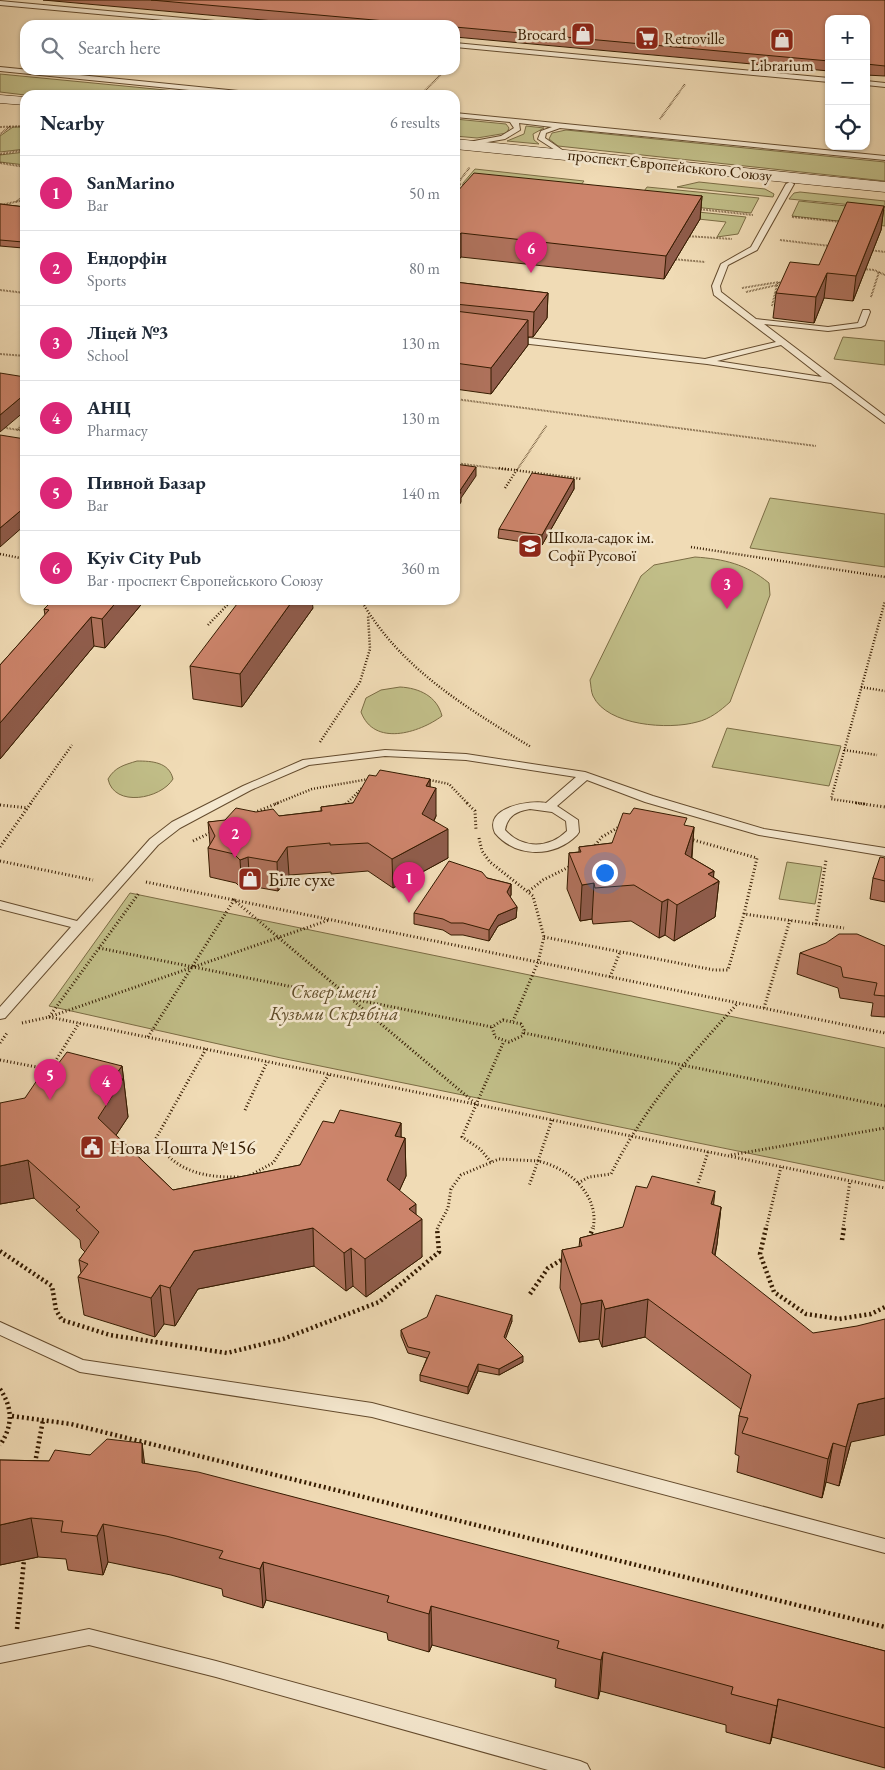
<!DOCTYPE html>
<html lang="en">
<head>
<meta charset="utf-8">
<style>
	:root { --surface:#fff; --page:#f6f6f7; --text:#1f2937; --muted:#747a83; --line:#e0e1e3; --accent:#db2777 }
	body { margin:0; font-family:"EB Garamond",serif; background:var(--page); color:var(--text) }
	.controls { position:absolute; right:15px; top:15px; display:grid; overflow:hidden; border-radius:10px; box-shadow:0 1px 4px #0004 }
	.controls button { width:45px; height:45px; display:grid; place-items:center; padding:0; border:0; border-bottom:1px solid var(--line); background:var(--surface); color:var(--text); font:25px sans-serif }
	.you { position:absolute; left:604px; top:872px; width:18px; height:18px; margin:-12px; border:4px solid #fff; border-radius:50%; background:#1a73e8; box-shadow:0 0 0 8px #1a73e833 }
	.badge { display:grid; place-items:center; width:32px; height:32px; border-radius:50%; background:var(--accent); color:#fff; font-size:16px; font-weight:700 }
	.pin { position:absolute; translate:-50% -41px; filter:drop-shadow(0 1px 2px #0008) }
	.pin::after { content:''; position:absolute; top:26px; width:18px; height:15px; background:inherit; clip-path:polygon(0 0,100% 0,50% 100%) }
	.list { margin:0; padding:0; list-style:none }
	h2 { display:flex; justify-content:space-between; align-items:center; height:65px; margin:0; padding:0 20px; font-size:21px }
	h2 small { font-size:16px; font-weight:400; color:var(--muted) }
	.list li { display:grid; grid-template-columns:32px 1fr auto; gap:15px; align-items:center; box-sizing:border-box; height:75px; padding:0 20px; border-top:1px solid var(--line) }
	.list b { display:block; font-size:19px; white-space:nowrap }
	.list p { margin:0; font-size:16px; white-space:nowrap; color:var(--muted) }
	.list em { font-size:16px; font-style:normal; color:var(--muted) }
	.icon { flex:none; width:28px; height:28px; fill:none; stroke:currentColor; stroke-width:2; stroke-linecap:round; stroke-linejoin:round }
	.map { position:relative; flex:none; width:885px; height:1770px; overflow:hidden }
	.search { position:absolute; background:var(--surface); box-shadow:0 1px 4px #0004; left:20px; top:20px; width:440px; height:55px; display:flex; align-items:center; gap:12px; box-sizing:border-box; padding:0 18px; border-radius:15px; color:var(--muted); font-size:19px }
	.panel { position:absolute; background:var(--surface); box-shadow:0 1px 4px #0004; left:20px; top:90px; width:440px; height:515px; border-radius:15px }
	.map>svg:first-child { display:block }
	.green { fill:#c1be88; stroke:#7b6c44 }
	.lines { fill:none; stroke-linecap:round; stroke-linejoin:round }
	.service-casing { stroke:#644b2d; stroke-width:2 }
	.secondary-casing { stroke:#351b00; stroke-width:1 }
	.path-far3 { stroke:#351b00; stroke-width:2; stroke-dasharray:0.5 1; stroke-linecap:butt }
	.path-far2 { stroke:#351b00; stroke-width:2.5; stroke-dasharray:1 2; stroke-linecap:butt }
	.path-far1 { stroke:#351b00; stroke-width:3; stroke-dasharray:1 2.5; stroke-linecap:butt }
	.path { stroke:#351b00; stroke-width:4.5; stroke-dasharray:2 3; stroke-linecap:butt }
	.service { fill:#f5e8cf; fill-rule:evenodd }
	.secondary { fill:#f5e8cf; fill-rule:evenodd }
	.wall { fill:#af725c; stroke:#351b00 }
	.shaded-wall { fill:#8f5c4b; stroke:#351b00 }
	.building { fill:#cc846b; stroke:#351b00 }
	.labels { text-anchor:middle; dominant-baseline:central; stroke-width:5; stroke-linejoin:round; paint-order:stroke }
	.far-poi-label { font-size:16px; fill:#351b00; stroke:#f5e8cf; text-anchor:start }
	.far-street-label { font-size:16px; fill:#351b00; stroke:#f5e8cf }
	.poi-label { font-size:19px; fill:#351b00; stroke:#f5e8cf; text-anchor:start }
	.park-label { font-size:19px; font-style:italic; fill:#5f4c29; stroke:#f5e8cf }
</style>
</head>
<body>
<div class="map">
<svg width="885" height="1770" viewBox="0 0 885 1770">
	<rect width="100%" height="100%" fill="#f0dbb5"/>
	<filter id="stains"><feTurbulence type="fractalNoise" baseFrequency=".004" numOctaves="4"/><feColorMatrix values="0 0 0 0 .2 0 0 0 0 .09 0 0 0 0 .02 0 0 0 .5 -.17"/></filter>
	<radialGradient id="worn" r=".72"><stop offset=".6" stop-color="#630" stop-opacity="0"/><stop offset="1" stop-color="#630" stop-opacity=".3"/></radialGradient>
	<path class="green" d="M0,74l217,21h-192l-25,-3z
		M455,119l51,5 3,4 -2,5 -30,5 -22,-2z
		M526,126l18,2 -11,6 1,6 5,4 -32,-3 17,-7z
		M13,127h12v22l-25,3v-16z
		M566,130l319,32v19l-327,-35 -9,-7 3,-6z
		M25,152v13l-25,-3v-7z
		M475,169l109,12 -11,14 -110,-12z
		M699,182l66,7 9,5 -1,3 -96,-10z
		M647,187l112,11 -8,15 -114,-12z
		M800,192l85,9v7l-96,-9 5,-6z
		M799,201l86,9v16l-93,-10z
		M679,210l67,7 -8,17 -21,3 9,-15 -65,-7z
		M843,337l42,4v24l-51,-6z
		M770,498l115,16v53l-135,-19z
		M695,557c29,2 51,7 74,26l1,12 -40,107c-10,9 -20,17 -33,20 -28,8 -90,4 -104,-26 -2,-4 -2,-11 -3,-16l51,-104 13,-11z
		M400,687c19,1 37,9 42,29 -23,17 -68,31 -81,-4l5,-14 15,-8z
		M727,728l114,18 -12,40 -117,-19z
		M137,761c15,0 32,1 36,18 -12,20 -59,29 -65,0 7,-12 16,-14 29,-18z
		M787,862l35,5 -7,37 -36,-5z
		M130,893l755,155v133l-604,-123 -232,-52z"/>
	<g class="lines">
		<g class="service-casing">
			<path id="service" d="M0,1l237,22 3,2h-22l-218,-20z
				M455,43l374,35v4l-374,-35z
				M0,67l258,26 3,2h-22l-239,-24z
				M866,81l19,2v4l-19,-2z
				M455,113l430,43v4l-325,-32 -14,5 -1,5 23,16 1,1 -3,2 -28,-18 3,-8 11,-4 -33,-4 1,7 -15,9 -40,7 -3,-2 1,-1 38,-7 13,-8 -4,-6 -55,-5z
				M790,182l4,2 -37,66 -29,15 -8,21 1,6 35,27 72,8 30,-4 5,-13h6l1,2 -5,13 -4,2 -33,4 -64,-7 121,92v7l-54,-40 -124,-19 -195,-22 -4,-3 4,-3 193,23 71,-17 -62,-47 -2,-9 9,-22 30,-17 35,-63zM781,345l41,32 -105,-16z
				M385,750l81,4 119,18 68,24 111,33 121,19v8l-126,-21 -114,-33 -58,-22 -30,26 21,14 1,12 -2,3c-23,23 -61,23 -82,-2 -12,-26 35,-33 51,-30l30,-26 -110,-17 -81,-4 -76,9 -58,25 -71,38 -22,17 -153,173 -5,1v-12l71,-80 -71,-18v-8l77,20 73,-82 22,-17 71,-36 60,-26zM530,809l22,3 14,9 1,10c-18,18 -45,18 -62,-1 2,-14 12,-19 25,-21z
				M0,1322l83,38 289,43 513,136v14l-513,-136 -292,-45 -80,-37z
				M89,1629l127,32 364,100 7,3 3,6h-42l-332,-93 -127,-32 -89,18v-16z"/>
		</g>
		<g class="secondary-casing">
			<path id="secondary" d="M0,95l25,2v8l-25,-2z
				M455,139l430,43v10l-430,-43z"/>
		</g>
		<path class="path-far3" d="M254,21l40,4
			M421,95l24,-25
			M660,119l25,-35
			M0,127l25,-1
			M0,134l11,-8
			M0,154l25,-4
			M0,163l25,4
			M467,185l-10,-1 13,-17
			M16,202l9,-8
			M0,205l25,-5
			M697,209l56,6
			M792,217l49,5
			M686,236l46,3
			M780,240l50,6
			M869,250l16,2
			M672,259l33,3
			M863,269l11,1 11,5
			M742,288l37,-6
			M0,290l25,3
			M746,292l31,-7 2,-3 5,1
			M871,297l8,-25
			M772,306l5,-21
			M0,354l25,2
			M455,399l361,47
			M0,427l25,4
			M17,430l8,-8
			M455,463l54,7
			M517,470l30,-45"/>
		<path class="path-far2" d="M499,468l83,11
			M505,488l13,-20
			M691,547l194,30
			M0,554l25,5
			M361,600c39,68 104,107 170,147
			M208,625l24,-25
			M861,687l24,4
			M320,742l40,-60 10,-33 -2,-34
			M844,750l33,5
			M415,777l34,7 19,20
			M30,804l42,-59
			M275,804l37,-15 57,-10
			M346,804l16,-16
			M865,804l-34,-5 54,-198"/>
		<path class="path-far1" d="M467,803l8,8 1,19
			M856,803l29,4
			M0,805l28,3
			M343,807l4,-4
			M251,814l27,-11
			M479,838l3,13 8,11 43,34 11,41 -6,25 -25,59
			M690,839l67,19 -13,56 100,14
			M193,841l19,-9
			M0,847l31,-44
			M593,848l9,-11 17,-10
			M0,861l93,19
			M146,882l739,151
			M529,891l14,-11 28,-14
			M816,924l10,-64
			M544,937l170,33h14l16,-56
			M99,948l393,79
			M610,977l10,-25
			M764,1008l26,-88
			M49,1017l836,171
			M49,1017l280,-97
			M503,1020l18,4 3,6 -2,6 -13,6 -14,-5 -3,-10z
			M22,1023l27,-6 90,-124
			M524,1033l361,73
			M148,1037l86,-137 242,204
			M0,1043l7,-10
			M206,1049l-51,91c20,32 50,38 86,37
			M0,1060l47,9
			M53,1065l26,-42
			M245,1110l22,-48
			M552,1120l-14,41c31,7 62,34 55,68
			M731,1155l154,-27
			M491,1162l-11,-13 -18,-12 42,-96
			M247,1177l26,-14 56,-89
			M578,1183l11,-6 22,-3c32,-65 78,-117 126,-170
			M698,1183l10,-31
			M437,1229l11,-21 3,-19 10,-14 38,-16 39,2 -9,25
			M766,1229l15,-62
			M843,1229l7,-48"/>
		<path class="path" d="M766,1228l-6,26 14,38 32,22 33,5 32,-5 14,-7
			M589,1238l4,-10
			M842,1240l2,-12
			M0,1251l52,35 4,24 6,10 48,15 117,18 56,-14 96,-37 60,-50 -2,-24
			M530,1294l18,-26 15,-9
			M0,1389c13,19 13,37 0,56
			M12,1416l59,8 814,203
			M35,1463l8,-43
			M17,1629l7,-69"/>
		<use href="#service" class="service"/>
		<use href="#secondary" class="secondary"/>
	</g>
	<path class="wall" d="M43,0h842v76l-19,-1v-56h-37v52l-374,-34v-12h-137z
		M455,194l247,2 -2,23 -36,60 -203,-22 -6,7z
		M0,204l25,3v40l-2,1 -23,-2z
		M884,206l-3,24 -28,71 -29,-3 -10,25 -41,-5 3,-25 43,-28z
		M455,282l93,11 -1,25 -14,19h-5v8l-37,49 -36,-5z
		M574,479v10l-32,56 -44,-7 1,-9z
		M145,600l-40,48 -11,-2 -94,113v-94l45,-50 -1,-6z
		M313,608l-71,99 -49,-8 -3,-33z
		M376,776l54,3v8l6,29 -2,5 14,37 -55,30 -25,-17 -37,3v-2l-42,3 -11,16 -28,-5 -8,3 -6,-6 -26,-6 -2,-29 2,-3 -2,-23 71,-6 42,-5v-4l32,-4z
		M694,827l-2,31 22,13 -1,6 6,4 -4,36 -41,24 -9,-6 -6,3 -28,-17 -38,3 -1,-5 -12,2 -13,-32 2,-36 10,-1v-5l33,-4z
		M885,858v44l-15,-3 3,-21z
		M487,878l24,6v11l-1,2 7,10 -1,11 -18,8 -9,15 -26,-6h-12l-8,-5 -29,-6v-11z
		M885,946v71l-14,-1 2,-13 -33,-5 -2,-10 -41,-14 3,-21z
		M58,1064l64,2 6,51 -12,18 57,55 127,-25 34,-42h67v14l4,1 1,38 -7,15 17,23 6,43 -56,40 -13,-11 -7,5 -32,-25 -116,23 -23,37 -11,-2 -9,13 -71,-22 -6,-38 3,-4 -2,-13 6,-8 -4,-4 -1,-8 -46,-42 -34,6 25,-106z
		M714,1205l7,2 -4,37 -2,12 136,186 -12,44 -13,-4 -4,16 -85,-26 2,-16 -4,-2 4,-38 2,-7 -96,-72 -43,10 -3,-8 -20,3 -19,-54 2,-38 17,-3 1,-9z
		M512,1321l-7,17 18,24 -24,13 -21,-4 -10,23 -48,-13v-6l7,-17 -19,-5 -7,-17v-6z
		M142,1443l2,20 741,188v117l-113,-31 -2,7 -44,-12v-7l-126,-34 -2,8 -43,-12 1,-8 -124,-34 -3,7 -41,-12 -1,-7 -121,-33 -3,8 -40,-12 -1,-7 -51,-14 -63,-13 -5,13 -35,-5 -2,-11 -28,-2 -38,8v-105l49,1 41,-6z"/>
	<path class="shaded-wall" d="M702,196l-2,23 -36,60 2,-23z
		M884,206l-3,24 -28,71 3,-25z
		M461,233v24l-6,7v-24z
		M25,240v7l-2,1v-6z
		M827,273l-3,25 -10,25 2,-26z
		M548,293l-1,25 -14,19 1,-25z
		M528,320v25l-37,49v-26z
		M25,394v17l-25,21v-17z
		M476,467v9l-15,22v4l-6,10v-10l4,-10z
		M574,479v10l-32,56v-10z
		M25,507v18l-25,22v-19z
		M118,600h27l-40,48 -3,-29z
		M293,600h19l1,8 -71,99 -2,-33z
		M91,617l3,29 -94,113v-36z
		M430,779v20l6,-11v28l-13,26 -1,-28 4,-28z
		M694,827l-3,35 -6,-8z
		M448,829v29l-55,30 -1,-29z
		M287,847l2,28 -11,16 -1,-29z
		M248,857l2,29 -8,3 -2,-29z
		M714,871l-1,14 6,-4 -4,36 -41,24 3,-36 31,-31z
		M594,883l-2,36 -12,2 2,-36z
		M511,884v11l-5,8 1,-11z
		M668,899l-3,36 -6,3 3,-36z
		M517,907l-1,11 -18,8 -9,15v-11l9,-15z
		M122,1066l6,51 -25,38 -5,-37 16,-41z
		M401,1123v24l4,-9 1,38 -19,42v-38l8,-44z
		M28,1160l6,38 -34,6v-38z
		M715,1191l-4,38v-25z
		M416,1204v19l6,-4v38l-56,40 -1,-38 44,-50z
		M721,1207l-4,37 -10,47 5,-38z
		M313,1228l1,38 -116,23 -23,37 -5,-38 24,-37z
		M351,1248l2,38 -7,5 -2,-38z
		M160,1285l4,39 -9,13 -4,-39z
		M648,1299l-3,38 -43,10 3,-38z
		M602,1300l-3,39 -20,3 2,-38z
		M512,1315v6l-8,22v-6z
		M523,1356v6l-24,13v-6z
		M478,1364v7l-10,23v-7z
		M885,1398v37l-34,7 -12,44 7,-39 12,-43z
		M142,1443l5,39 -5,-19z
		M833,1443l-7,39 -4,16 6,-39z
		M31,1518l7,39 -38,8v-40z
		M103,1524l5,38 -5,13 -6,-39z
		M263,1562l3,38 -3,8 -3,-39z
		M431,1606l1,39 -3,7v-38z
		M603,1652l-3,39 -2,8 3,-39z
		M778,1699l-6,38 -2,7 7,-38z"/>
	<path class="building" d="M151,0h734v66l-19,-2v-45h-37v42l-374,-34v-2h-25z
		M474,173l228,23 -36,60 -205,-23 -6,7v-46z
		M847,202l37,4 -28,70 -29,-3 -11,24 -40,-4 14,-31 29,3z
		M0,204l25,3v33l-2,2 -23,-2z
		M455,282l93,11 -14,19 -79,-8z
		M455,311l73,9 -37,48 -36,-5z
		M0,373l25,4v17l-25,21z
		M0,435l25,4v68l-25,21z
		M455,464l21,3 -17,25h2l-6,10z
		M532,473l42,6 -32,56 -43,-6z
		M53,600h65l-16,19 -11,-2 -91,106v-58l49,-55 -5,-1z
		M240,600h53l-53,74 -50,-8z
		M380,770l50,9 -4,7 10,2 -14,26 26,15 -56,30 -24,-16 -38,2v-2l-43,4 -10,15 -29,-5 -8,3 -6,-6 -26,-6 7,-12 -7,-14 17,-2 11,-12 20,4 17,-3 6,7 43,-5 -1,-4 32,-4 16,-28 7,1z
		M634,808l53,10 -3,7 10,2 -9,27 29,17 -6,3 11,7 -42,24 -9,-6 -6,3 -28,-17 -39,3 -1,-5 -12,2 -13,-32 12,-1 -2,-5 33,-4 11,-30 7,1z
		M880,857l5,1v23l-12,-3z
		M449,861l33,11 5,6 24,6 -4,8 10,15 -19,8 -9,15 -26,-7h-12l-8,-4 -29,-6z
		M839,934h18l28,12v50l-11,-1 3,-12 -34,-6 -2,-10 -41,-14 26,-10z
		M67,1052l55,14 -8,11 9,2 -25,39 75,72 127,-25 23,-44 11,2 6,-13 61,13 -6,13 10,2 -18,42 29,24 -7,5 13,10 -57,40 -14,-11 -7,5 -31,-25 -119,23 -24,37 -10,-3 -9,13 -73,-21 10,-13 -9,-4 20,-28 -23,-22 4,-3 -52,-47 -28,6v-63l25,-5 25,-37 8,3z
		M652,1176l63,15 -4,13 10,3 -9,46 101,80 44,-7 28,-7v79l-27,6 -12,43 -13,-4 -5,16 -86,-26 6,-15 -9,-2 12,-41 -103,-76 -43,10 -3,-9 -21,4 -19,-54 20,-4 -2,-8 43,-11 13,-41 11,2z
		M436,1295l76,20 -8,22 19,19 -24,13 -21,-5 -10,23 -48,-12 10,-23 -22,-5 -7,-17 26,-13z
		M107,1439l35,4v20l56,9 687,179v77l-107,-29 -1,7 -46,-12 2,-7 -130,-35 -2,8 -44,-12 2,-7 -128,-35 -2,8 -42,-12 2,-6 -126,-34 -3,7 -41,-11 4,-7 -57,-15 -63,-12 -6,12 -36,-4 2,-11 -32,-3 -31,7v-65l49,1 6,-11 35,5z"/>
	<defs>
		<g id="shop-square" transform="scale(1.25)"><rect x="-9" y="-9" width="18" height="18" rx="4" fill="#8f2418" stroke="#f5e8cf"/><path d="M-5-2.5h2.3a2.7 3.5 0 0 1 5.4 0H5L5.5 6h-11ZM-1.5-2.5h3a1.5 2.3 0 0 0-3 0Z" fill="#fff"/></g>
		<g id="supermarket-square" transform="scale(1.25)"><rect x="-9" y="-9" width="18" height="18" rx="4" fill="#8f2418" stroke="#f5e8cf"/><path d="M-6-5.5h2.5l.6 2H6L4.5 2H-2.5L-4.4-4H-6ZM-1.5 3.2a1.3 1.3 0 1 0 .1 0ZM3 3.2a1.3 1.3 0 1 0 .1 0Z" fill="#fff"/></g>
		<g id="school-square" transform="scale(1.25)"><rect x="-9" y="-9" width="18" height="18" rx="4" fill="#8f2418" stroke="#f5e8cf"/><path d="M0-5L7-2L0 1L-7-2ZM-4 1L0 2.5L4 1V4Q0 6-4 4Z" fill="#fff"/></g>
		<g id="civic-square" transform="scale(1.25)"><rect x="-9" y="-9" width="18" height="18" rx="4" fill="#8f2418" stroke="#f5e8cf"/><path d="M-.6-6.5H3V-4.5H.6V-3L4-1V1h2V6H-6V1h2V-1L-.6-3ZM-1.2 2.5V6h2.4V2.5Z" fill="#fff"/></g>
	</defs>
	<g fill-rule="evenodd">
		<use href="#shop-square" x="583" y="34"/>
		<use href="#supermarket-square" x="647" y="38"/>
		<use href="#shop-square" x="782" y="40"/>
		<use href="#school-square" x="530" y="546"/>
		<use href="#shop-square" x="250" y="879"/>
		<use href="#civic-square" x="92" y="1147"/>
	</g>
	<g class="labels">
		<g class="far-poi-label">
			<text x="566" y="34" text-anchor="end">Brocard</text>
			<text x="664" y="38">Retroville</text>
			<text x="782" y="65" text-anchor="middle">Librarium</text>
			<text x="548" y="537">Школа-садок ім.<tspan x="548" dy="18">Софії Русової</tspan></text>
		</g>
		<g class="far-street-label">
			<text transform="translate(670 165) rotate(6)">проспект Європейського Союзу</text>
		</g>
		<g class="poi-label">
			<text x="268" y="879">Біле сухе</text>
			<text x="110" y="1147">Нова Пошта №156</text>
		</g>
		<g class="park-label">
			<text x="334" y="991">Сквер імені<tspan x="334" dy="22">Кузьми Скрябіна</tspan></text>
		</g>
	</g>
	<rect width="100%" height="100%" filter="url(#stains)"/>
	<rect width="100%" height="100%" fill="url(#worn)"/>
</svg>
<div class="controls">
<button>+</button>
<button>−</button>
<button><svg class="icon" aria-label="locate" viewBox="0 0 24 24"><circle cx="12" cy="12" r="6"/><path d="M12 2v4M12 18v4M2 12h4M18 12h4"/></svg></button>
</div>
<div class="you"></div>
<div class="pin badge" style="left:409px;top:903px">1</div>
<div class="pin badge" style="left:235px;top:858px">2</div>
<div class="pin badge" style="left:727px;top:609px">3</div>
<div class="pin badge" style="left:106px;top:1106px">4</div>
<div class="pin badge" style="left:50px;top:1100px">5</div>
<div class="pin badge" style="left:531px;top:273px">6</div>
<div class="search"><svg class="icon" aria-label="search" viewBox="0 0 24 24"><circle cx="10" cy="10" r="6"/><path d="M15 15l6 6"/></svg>Search here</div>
<section class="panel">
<h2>Nearby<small>6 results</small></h2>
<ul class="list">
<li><span class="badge">1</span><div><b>SanMarino</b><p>Bar</p></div><em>50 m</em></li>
<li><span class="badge">2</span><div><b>Ендорфін</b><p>Sports</p></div><em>80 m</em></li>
<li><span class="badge">3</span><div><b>Ліцей №3</b><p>School</p></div><em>130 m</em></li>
<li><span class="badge">4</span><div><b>АНЦ</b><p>Pharmacy</p></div><em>130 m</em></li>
<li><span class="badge">5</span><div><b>Пивной Базар</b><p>Bar</p></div><em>140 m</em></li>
<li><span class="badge">6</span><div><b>Kyiv City Pub</b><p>Bar · проспект Європейського Союзу</p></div><em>360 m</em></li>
</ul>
</section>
</div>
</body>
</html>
